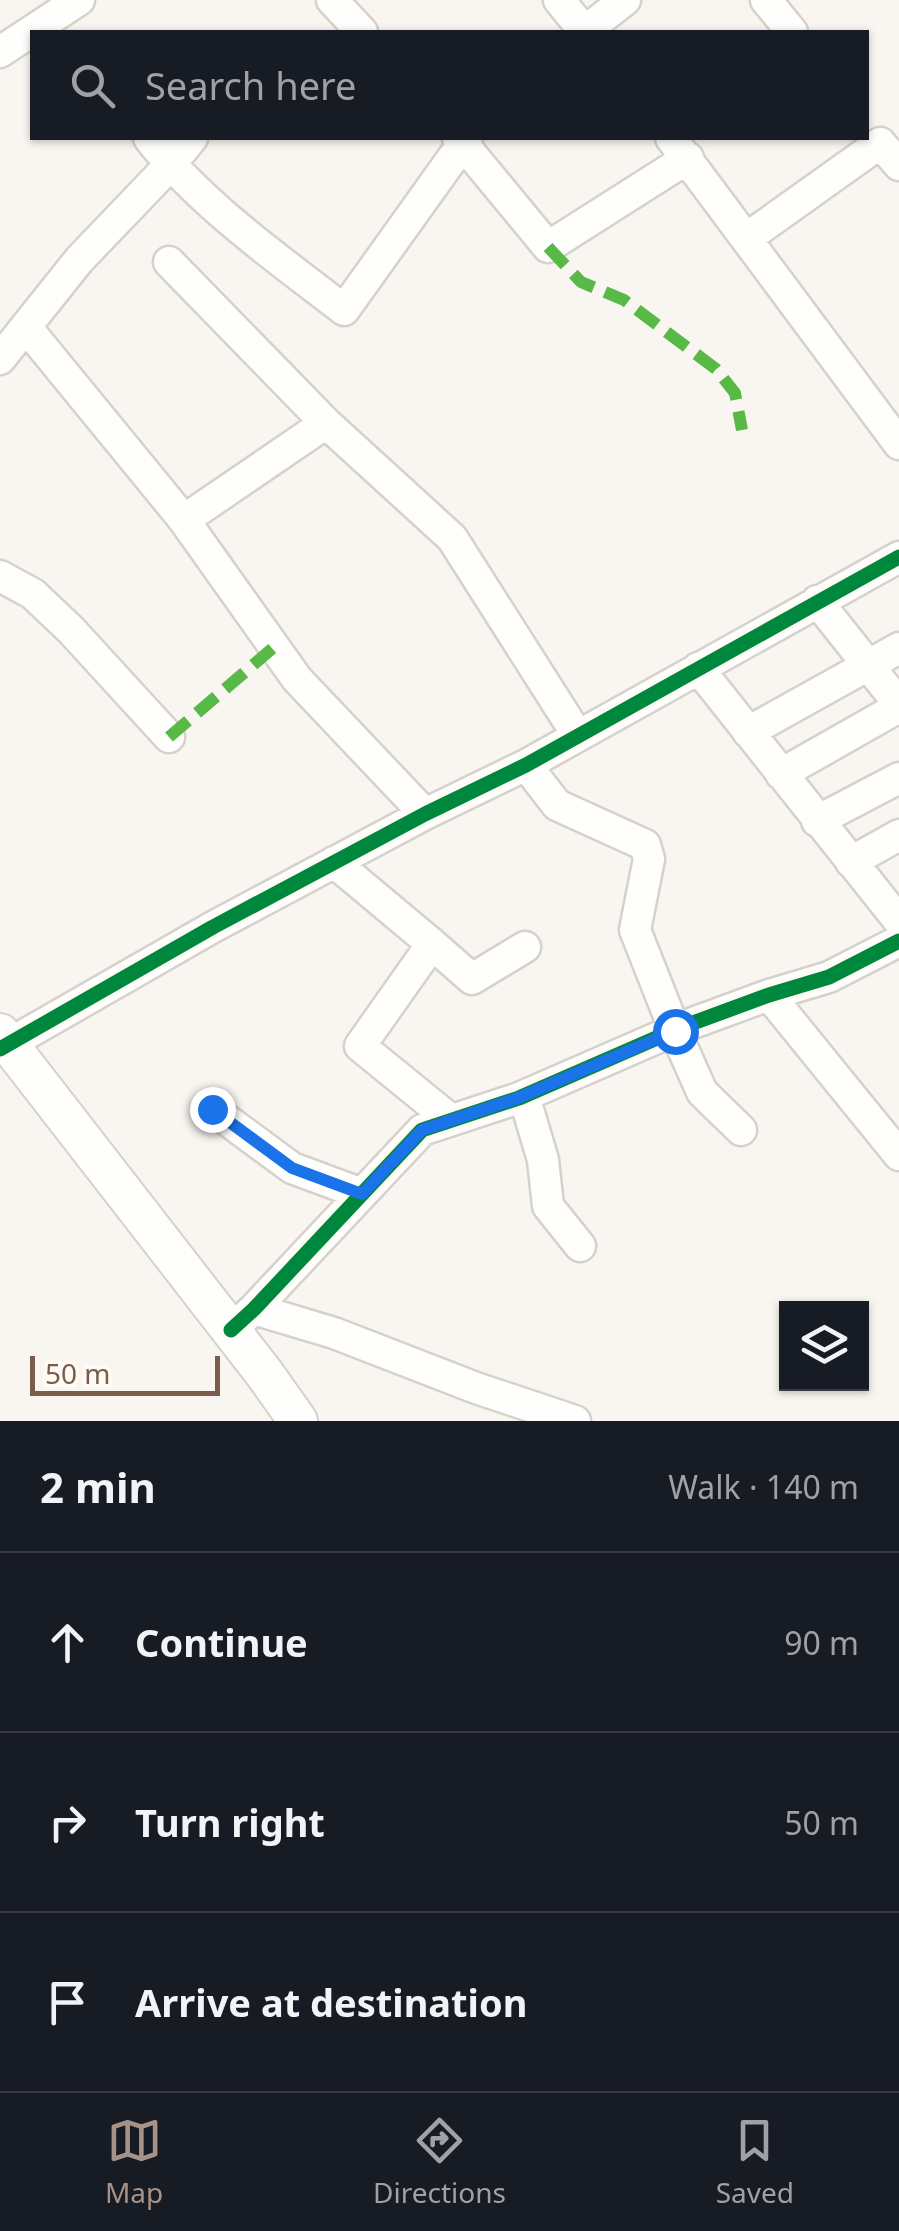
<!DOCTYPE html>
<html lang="en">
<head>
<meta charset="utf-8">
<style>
	:root { --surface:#171b24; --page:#242831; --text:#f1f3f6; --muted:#9ea1a6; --line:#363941; --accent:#a69286 }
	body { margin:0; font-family:"Noto Sans",sans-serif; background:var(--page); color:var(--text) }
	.controls { position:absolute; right:30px; bottom:30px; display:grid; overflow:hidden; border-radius:0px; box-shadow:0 2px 8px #0004 }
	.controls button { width:90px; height:90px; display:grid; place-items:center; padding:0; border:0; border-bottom:2px solid var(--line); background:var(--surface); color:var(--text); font:50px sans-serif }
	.scale { position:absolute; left:30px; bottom:25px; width:190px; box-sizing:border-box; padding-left:10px; border:5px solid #7a5c4d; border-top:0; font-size:28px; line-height:35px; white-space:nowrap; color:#7a5c4d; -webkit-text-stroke:8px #fffaf3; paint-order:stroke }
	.stop { position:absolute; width:30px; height:30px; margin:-22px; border:8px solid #1a73e8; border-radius:50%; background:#fff }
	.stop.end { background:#1a73e8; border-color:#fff; box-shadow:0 2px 10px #0008 }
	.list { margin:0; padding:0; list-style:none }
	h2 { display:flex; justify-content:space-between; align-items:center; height:130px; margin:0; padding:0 40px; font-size:42px }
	h2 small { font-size:32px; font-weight:400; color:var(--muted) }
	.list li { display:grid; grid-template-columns:65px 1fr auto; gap:30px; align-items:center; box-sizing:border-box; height:180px; padding:0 40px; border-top:2px solid var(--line) }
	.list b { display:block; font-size:38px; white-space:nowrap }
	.list em { font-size:32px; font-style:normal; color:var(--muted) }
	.icon { flex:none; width:55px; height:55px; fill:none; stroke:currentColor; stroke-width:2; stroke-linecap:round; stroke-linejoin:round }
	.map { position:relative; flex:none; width:899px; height:1421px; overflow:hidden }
	.search { position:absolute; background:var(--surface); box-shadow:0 2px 8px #0004; left:30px; right:30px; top:30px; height:110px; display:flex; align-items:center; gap:25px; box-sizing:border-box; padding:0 35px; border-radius:0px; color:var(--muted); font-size:38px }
	.sheet { height:670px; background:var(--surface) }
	nav { display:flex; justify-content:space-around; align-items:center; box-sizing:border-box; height:140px; border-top:2px solid var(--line); background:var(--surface); font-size:28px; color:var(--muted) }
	nav a { display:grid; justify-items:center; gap:5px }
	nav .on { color:var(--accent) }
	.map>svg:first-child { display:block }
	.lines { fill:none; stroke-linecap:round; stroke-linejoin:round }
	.minor-casing { stroke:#d7d1cb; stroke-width:35 }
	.tertiary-casing { stroke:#d7d1cb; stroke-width:42 }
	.minor { stroke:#fefefd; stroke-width:30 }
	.tertiary { stroke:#fefefd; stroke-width:38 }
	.quiet { stroke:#58b947; stroke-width:12; stroke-dasharray:25 12; stroke-linecap:butt }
	.cycleway-casing { stroke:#fffaf3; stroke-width:21 }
	.cycleway { stroke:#00873e; stroke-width:15 }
	.route { stroke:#1a73e8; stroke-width:12 }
</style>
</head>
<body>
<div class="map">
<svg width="899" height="1421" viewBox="0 0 899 1421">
	<rect width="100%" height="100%" fill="#f9f5f0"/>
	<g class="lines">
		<g class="minor-casing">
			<path id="minor" d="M332,0l30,32
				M559,0l26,32
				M766,0l26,32
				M584,32l41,-32
				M0,52l79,-52
				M149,138c52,67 128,120 195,172l123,-172
				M458,138l90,109 140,-89
				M671,138l228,306
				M747,238l133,-95 19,22
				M169,262l157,161
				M26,327l158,193 113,159 128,135
				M0,359l79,-99 91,-95 22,-27
				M184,520l142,-97 126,115 126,198
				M0,576l33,18 38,36 98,107
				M817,601l82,103
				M698,668l201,253
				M748,732l151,-84
				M526,765l31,40 88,40 4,14 -14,71 40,101 27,61 39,38
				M781,774l118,-67
				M817,821l82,-43
				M334,862l98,82
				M851,862l48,-27
				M769,995l130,160
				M0,1049l213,-122 212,-113 101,-49 373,-208
				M524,1096l19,64 5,46 32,40
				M212,1109l80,59 70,26
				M451,1120l-91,-74 72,-102 40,35 53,-32
				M254,1309l80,24 142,55 99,33
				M231,1330l23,-21 168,-179 97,-32 163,-71 87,-32 60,-18 70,-36"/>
		</g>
		<g class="tertiary-casing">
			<path id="tertiary" d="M0,1033l264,340 34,48"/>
		</g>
		<use href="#minor" class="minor"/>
		<use href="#tertiary" class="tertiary"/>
		<path class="quiet" d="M548,247l33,35 43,18 92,69 19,24 7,37
			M169,737l105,-90"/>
		<g class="cycleway-casing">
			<path id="cycleway" d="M0,1049l213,-122 212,-113 101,-49 373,-208
				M231,1330l23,-21 168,-179 97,-32 163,-71 87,-32 60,-18 70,-36"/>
		</g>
		<use href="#cycleway" class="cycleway"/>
	</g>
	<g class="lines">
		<path class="route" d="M212,1109l80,59 70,26 60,-64 96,-32 157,-67"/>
	</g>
</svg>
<div class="controls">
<button><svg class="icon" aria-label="layers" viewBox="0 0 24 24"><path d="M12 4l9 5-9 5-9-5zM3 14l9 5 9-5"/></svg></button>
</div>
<div class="scale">50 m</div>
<div class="stop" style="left:675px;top:1031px"></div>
<div class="stop end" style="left:212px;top:1109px"></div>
<div class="search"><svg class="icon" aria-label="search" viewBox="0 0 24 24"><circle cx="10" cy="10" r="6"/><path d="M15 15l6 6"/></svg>Search here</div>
</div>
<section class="sheet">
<h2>2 min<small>Walk · 140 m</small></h2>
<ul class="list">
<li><svg class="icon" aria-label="ahead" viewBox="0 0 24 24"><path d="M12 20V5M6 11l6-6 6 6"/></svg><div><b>Continue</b></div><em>90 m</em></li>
<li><svg class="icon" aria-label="right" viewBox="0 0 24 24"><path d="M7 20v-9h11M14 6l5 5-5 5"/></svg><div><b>Turn right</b></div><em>50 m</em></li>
<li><svg class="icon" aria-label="arrive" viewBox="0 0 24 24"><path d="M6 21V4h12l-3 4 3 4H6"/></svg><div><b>Arrive at destination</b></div></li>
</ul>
</section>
<nav>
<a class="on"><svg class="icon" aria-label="map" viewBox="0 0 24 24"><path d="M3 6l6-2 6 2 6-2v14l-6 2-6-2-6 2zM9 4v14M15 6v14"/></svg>Map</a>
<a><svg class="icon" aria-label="directions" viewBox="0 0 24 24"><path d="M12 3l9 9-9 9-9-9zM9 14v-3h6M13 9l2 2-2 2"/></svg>Directions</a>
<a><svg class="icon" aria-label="saved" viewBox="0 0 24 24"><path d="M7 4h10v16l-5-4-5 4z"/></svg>Saved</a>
</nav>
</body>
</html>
